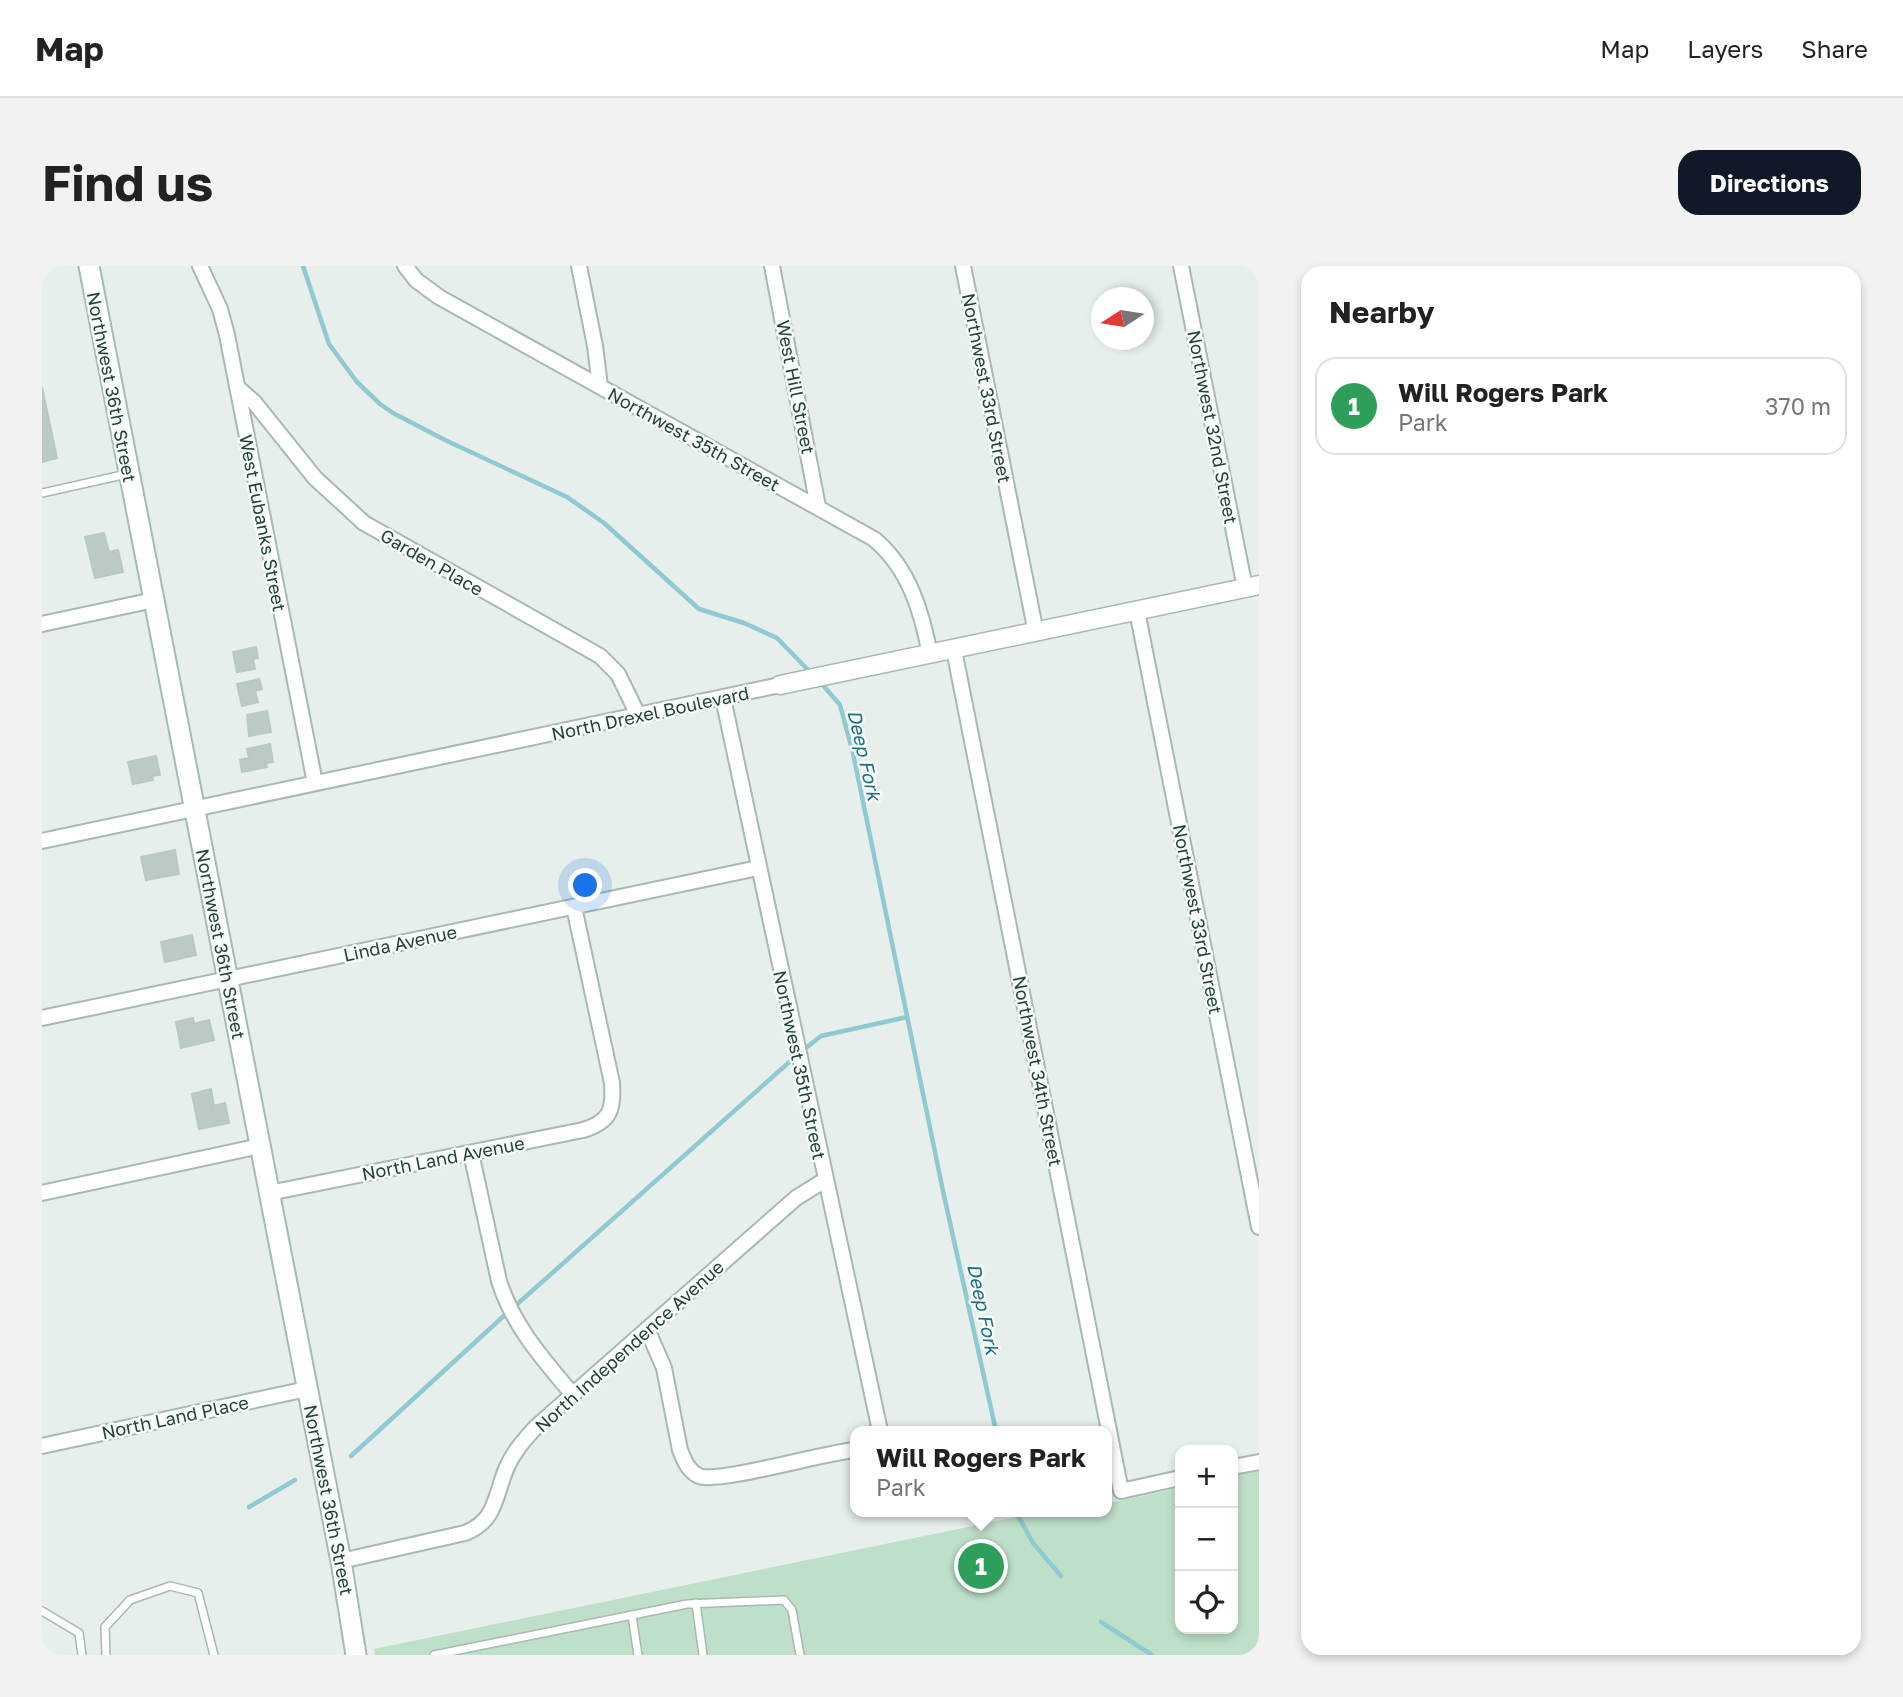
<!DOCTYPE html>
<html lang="en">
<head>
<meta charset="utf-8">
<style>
	:root { --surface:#fff; --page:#f2f2f2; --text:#222; --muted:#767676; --line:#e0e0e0; --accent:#111827 }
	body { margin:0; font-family:"Golos Text",sans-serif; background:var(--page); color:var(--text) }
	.controls { position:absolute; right:21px; bottom:21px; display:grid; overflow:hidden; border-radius:14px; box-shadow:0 4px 10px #0003 }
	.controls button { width:63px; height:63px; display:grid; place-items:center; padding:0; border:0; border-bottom:2px solid var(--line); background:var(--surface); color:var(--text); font:35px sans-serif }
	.compass { position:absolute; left:1049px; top:21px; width:63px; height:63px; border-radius:50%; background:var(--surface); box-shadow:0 4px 10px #0003; rotate:258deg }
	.you { position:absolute; left:544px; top:620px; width:24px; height:24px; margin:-18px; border:5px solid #fff; border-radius:50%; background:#1a73e8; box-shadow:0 0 0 10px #1a73e833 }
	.badge { display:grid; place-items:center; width:46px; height:46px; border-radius:50%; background:var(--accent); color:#fff; font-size:23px; font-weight:700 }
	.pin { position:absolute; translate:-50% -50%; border:4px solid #fff; box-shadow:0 2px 7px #0006 }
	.popup { position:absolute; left:808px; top:1160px; width:262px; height:91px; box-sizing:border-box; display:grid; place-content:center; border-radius:14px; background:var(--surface); filter:drop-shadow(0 2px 5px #0005); font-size:23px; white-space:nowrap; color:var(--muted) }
	.popup b { font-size:26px; color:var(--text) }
	.popup::after { content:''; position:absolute; left:50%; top:100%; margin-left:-14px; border:14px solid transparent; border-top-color:var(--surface) }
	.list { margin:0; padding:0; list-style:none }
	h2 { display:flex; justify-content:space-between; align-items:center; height:91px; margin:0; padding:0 28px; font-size:30px }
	h2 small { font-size:23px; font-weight:400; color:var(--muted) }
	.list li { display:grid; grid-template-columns:46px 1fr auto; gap:21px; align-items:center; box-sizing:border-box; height:98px; margin:0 14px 14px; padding:0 14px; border:2px solid var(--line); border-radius:21px }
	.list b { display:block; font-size:26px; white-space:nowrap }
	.list p { margin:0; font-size:23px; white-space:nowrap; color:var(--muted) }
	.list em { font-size:23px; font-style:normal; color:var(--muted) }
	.icon { flex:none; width:38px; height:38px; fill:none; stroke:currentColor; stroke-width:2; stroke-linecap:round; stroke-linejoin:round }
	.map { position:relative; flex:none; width:1217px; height:1389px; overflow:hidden; border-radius:21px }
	header { display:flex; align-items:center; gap:42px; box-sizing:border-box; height:98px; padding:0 35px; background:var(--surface); border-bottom:2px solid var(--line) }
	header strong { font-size:33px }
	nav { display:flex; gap:38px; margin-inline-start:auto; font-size:24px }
	.intro { display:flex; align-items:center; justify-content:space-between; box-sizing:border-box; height:168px; padding:0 42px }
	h1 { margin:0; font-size:49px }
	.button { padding:18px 32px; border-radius:21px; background:var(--accent); color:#fff; font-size:24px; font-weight:700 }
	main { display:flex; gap:42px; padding:0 42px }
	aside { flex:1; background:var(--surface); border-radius:21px; box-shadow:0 4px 10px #0003 }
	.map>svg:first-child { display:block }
	.green { fill:#bfe0c8 }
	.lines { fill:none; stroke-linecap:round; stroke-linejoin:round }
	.stream { stroke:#8ec9d4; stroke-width:4.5 }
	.building { fill:#bbcac4; stroke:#b8c9c2; stroke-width:2 }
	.service-casing { stroke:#a8b8b2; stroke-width:10 }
	.minor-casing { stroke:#a8b8b2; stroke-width:18 }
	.tertiary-casing { stroke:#a8b8b2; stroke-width:21 }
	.secondary-casing { stroke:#a4bbb3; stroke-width:23 }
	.service { stroke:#fff; stroke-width:7 }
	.minor { stroke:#fff; stroke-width:14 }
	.tertiary { stroke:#fff; stroke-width:18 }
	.secondary { stroke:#fff; stroke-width:19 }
	.labels { text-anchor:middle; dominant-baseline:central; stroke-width:5; stroke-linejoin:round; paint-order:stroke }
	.street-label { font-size:18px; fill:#24423a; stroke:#f7fbf9 }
	.water-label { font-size:19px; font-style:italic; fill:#1c6f80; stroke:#f7fbf9 }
</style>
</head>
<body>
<header>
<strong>Map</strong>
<nav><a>Map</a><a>Layers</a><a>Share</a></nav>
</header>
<div class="intro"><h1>Find us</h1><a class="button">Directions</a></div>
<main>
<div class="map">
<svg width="1217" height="1389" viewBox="0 0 1217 1389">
	<rect width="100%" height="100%" fill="#e6efeb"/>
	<path class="green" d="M1217,1205v184h-884l-1,-6 667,-137h66v-14l2,5 71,-15v141h53v-153z"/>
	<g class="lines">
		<path class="stream" d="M261,0l26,78 28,38 23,22 13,9 52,27 122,57 37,26 95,86 45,14 33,15 35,36
			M779,417l19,22 13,48 90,438 53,240
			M760,785l19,-15 86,-19
			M472,1041l281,-250
			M309,1190l156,-143
			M207,1241l46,-27
			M974,1246l17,31 28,33
			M1059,1356l51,33"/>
	</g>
	<path class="building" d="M0,121l15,71 -15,4z
		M62,267l5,19 9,-2 5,22 -28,6 -10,-41z
		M214,381l2,11 -5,1 2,10 -18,3 -4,-20z
		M217,413l3,10 -7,2 3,11 -16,4 -5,-22z
		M225,445l4,21 -22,4 -2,-21z
		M228,478l3,18 -7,1 1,4 -25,5 -2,-12 9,-2 -2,-9z
		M114,490l4,19 -8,1 1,4 -20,4 -5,-22z
		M133,584l4,24 -33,6 -5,-23z
		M150,669l4,20 -31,7 -4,-20z
		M151,752l1,6 15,-4 5,20 -33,8 -5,-26z
		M169,823l3,17 11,-3 4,20 -30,6 -7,-35z"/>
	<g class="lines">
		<g class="service-casing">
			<path id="service" d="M0,227l85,-19
				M654,1337l7,52
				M0,1345l37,22 3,22
				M590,1350l6,39
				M64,1389l-1,-28 25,-27 40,-14 28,7 16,62
				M392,1389l253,-51 97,-4 8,10 8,45"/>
		</g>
		<g class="minor-casing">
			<path id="minor" d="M158,0l20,43 7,26 88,448
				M363,0l11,14 23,17 435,242c35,29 48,73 56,116
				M537,0l16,80 5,40
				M730,0l46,241
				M921,0l73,367
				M1139,0l64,322
				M195,121l17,15 61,76 49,45 236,133 18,18 20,41
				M1095,345l122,616
				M0,358l112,-24
				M912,384l167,841 59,-13
				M681,432l157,733
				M0,575l738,-156
				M0,752l716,-150
				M429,887l28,128c14,45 44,78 74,114
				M0,927l218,-47
				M227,927l314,-63c27,-8 31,-20 29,-47l-38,-176
				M605,1063l17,39 16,82c4,10 8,21 19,26 19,8 127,-24 156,-26
				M0,1180l265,-57
				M1191,1201l26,-5
				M299,1295l124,-28c32,-12 30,-39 42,-66 7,-16 18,-28 29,-40l260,-229 29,-18"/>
		</g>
		<g class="tertiary-casing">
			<path id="tertiary" d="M738,419l479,-100"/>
		</g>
		<g class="secondary-casing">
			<path id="secondary" d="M47,0l252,1295 15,94"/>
		</g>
		<use href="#service" class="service"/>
		<use href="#minor" class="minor"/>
		<use href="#tertiary" class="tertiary"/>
		<use href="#secondary" class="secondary"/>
	</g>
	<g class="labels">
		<g class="street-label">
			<text transform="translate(70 121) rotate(79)">Northwest 36th Street</text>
			<text transform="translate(754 121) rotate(79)">West Hill Street</text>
			<text transform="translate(945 122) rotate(79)">Northwest 33rd Street</text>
			<text transform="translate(1171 161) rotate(79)">Northwest 32nd Street</text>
			<text transform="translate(652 173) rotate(29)">Northwest 35th Street</text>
			<text transform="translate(221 257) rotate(79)">West Eubanks Street</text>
			<text transform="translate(390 296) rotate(30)">Garden Place</text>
			<text transform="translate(608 447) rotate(-12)">North Drexel Boulevard</text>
			<text transform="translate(1156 653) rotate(79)">Northwest 33rd Street</text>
			<text transform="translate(358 677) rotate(-12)">Linda Avenue</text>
			<text transform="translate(179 678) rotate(79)">Northwest 36th Street</text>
			<text transform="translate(758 799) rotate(78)">Northwest 35th Street</text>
			<text transform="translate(996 805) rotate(79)">Northwest 34th Street</text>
			<text transform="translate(401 892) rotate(-11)">North Land Avenue</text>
			<text transform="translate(587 1080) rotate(-42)">North Independence Avenue</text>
			<text transform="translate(133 1151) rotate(-12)">North Land Place</text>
			<text transform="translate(287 1234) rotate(79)">Northwest 36th Street</text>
		</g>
		<g class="water-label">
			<text transform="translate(823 489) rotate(77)">Deep Fork</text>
			<text transform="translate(942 1043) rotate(78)">Deep Fork</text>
		</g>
	</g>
</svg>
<div class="controls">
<button>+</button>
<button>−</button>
<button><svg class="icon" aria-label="locate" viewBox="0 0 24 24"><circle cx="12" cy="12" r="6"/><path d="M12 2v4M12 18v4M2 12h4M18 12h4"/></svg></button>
</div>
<svg class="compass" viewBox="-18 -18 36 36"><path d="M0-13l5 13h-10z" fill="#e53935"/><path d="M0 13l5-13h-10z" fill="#767676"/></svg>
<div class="you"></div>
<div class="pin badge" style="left:939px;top:1300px;background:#2e9e5b">1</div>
<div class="popup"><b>Will Rogers Park</b>Park</div>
</div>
<aside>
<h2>Nearby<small></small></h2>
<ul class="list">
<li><span class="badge" style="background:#2e9e5b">1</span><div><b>Will Rogers Park</b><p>Park</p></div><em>370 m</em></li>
</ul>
</aside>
</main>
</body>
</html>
